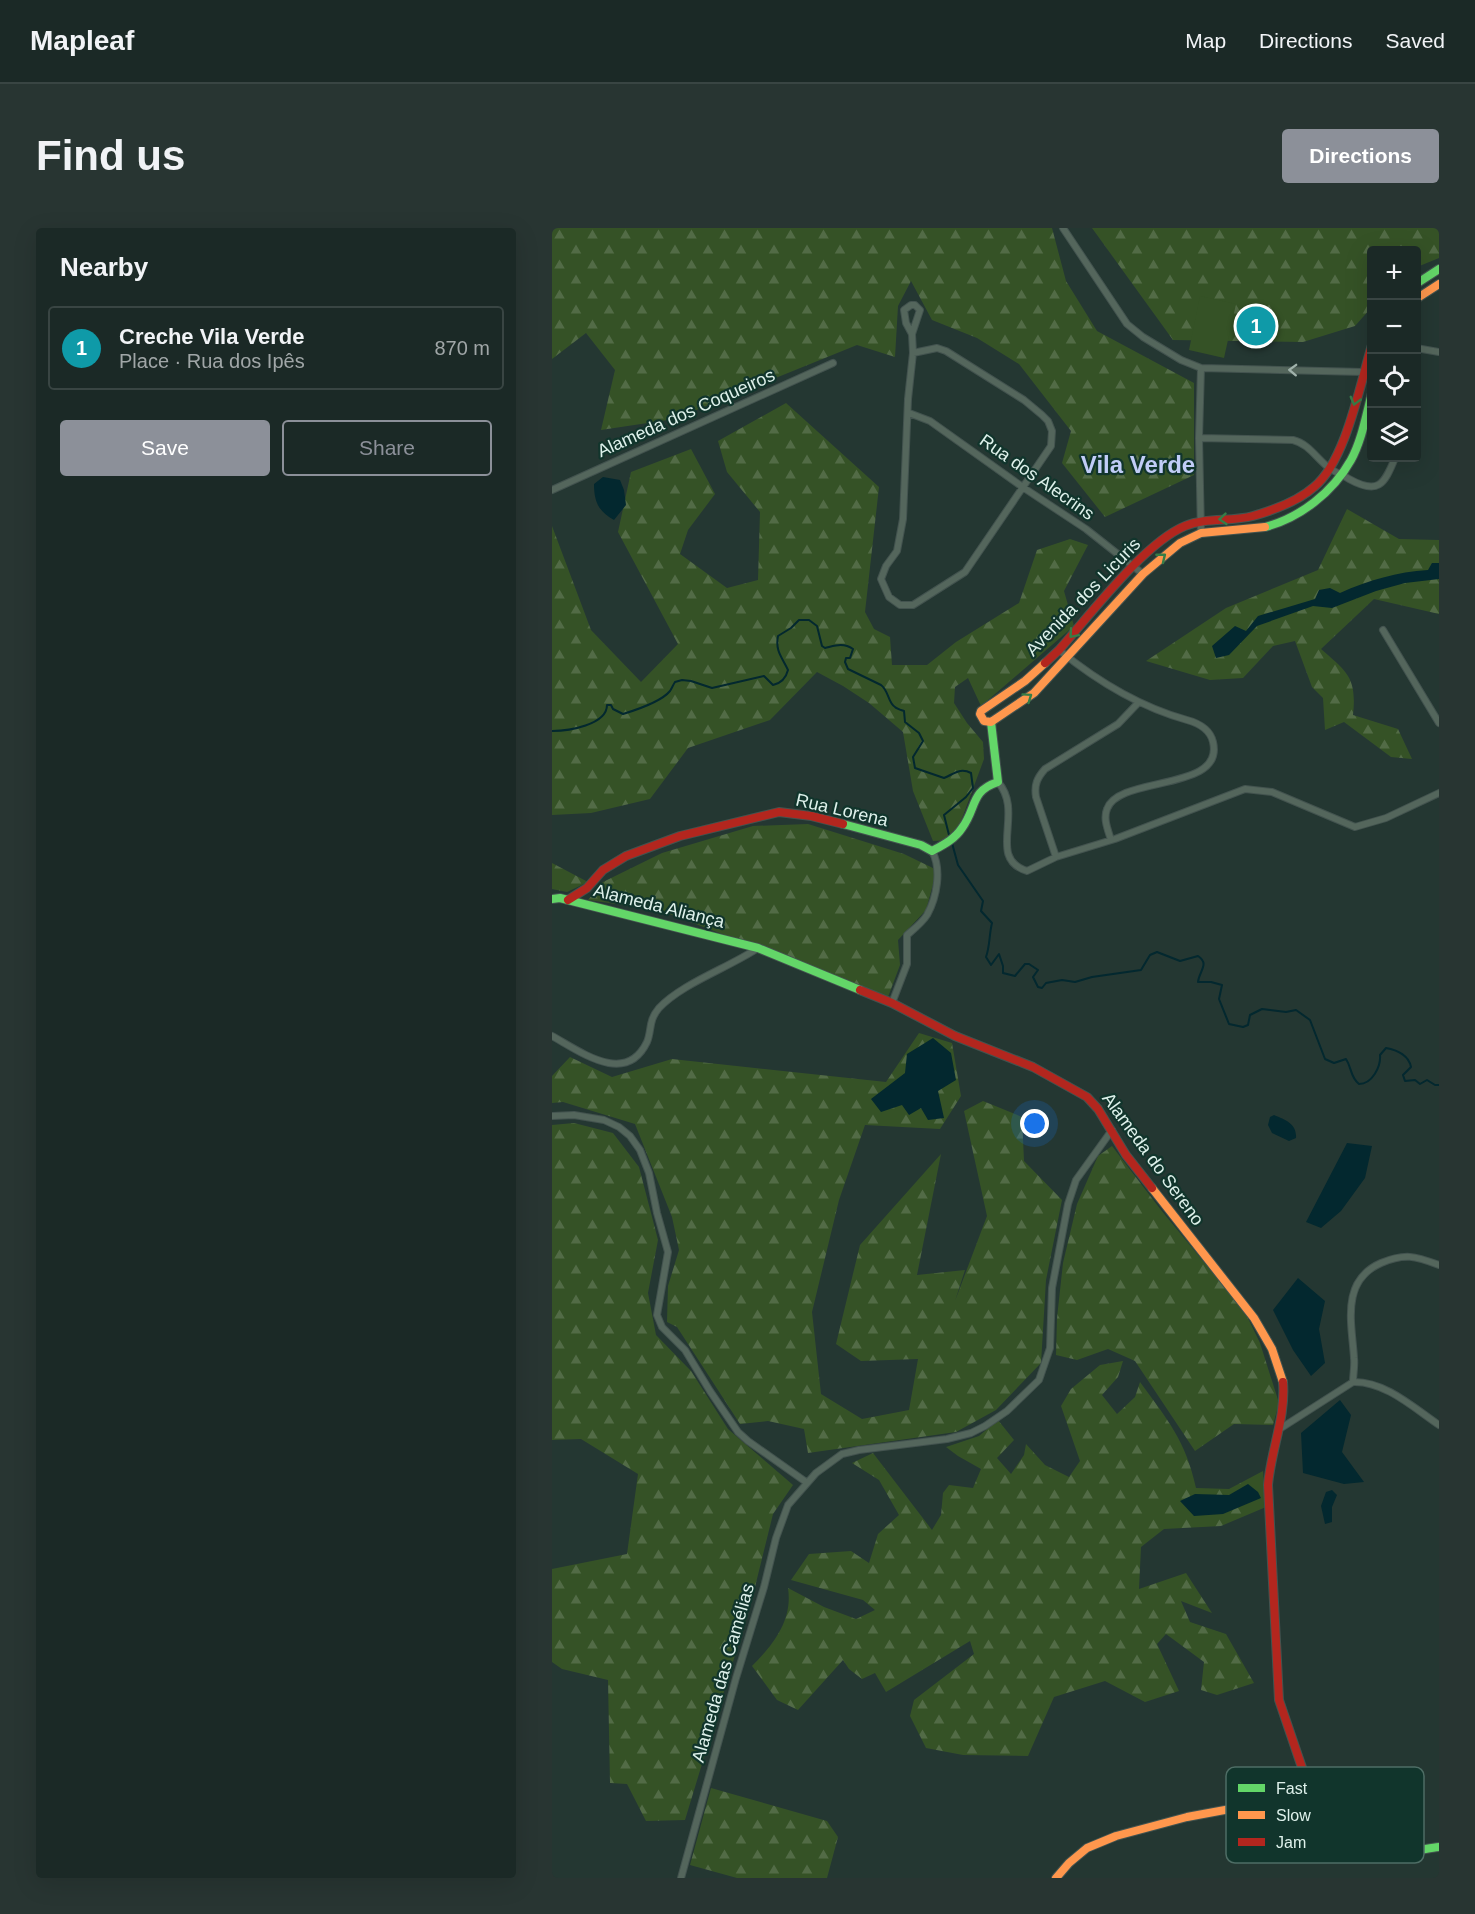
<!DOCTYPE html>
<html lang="en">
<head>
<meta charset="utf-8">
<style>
	:root { --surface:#1b2926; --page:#283532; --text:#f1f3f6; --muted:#a0a6a7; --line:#394543; --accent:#8c9099 }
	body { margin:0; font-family:Helvetica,sans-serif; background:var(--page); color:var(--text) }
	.controls { position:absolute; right:18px; top:18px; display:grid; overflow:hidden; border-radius:6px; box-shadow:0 6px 24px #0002 }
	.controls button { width:54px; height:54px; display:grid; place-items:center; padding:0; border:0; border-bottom:2px solid var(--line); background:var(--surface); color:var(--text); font:30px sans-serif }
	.you { position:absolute; left:483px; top:896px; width:21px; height:21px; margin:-15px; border:4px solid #fff; border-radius:50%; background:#1a73e8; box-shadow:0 0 0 9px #1a73e833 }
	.badge { display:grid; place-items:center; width:39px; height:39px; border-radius:50%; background:var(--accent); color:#fff; font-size:20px; font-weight:700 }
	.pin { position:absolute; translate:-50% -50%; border:3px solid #fff; box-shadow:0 2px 6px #0006 }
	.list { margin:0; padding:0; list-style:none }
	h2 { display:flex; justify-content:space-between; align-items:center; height:78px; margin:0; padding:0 24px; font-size:26px }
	h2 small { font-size:20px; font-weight:400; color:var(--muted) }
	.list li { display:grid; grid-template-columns:39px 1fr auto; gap:18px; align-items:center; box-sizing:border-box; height:84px; margin:0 12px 12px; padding:0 12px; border:2px solid var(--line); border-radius:6px }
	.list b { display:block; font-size:22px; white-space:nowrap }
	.list p { margin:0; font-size:20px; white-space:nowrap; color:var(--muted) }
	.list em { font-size:20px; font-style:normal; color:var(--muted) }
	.actions { display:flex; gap:12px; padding:18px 24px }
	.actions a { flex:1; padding:14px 0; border:2px solid var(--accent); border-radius:6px; text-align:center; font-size:21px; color:var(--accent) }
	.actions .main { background:var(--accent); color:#fff }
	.icon { flex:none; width:33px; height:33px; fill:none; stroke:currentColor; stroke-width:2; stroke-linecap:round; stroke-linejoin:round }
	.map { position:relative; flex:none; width:887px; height:1650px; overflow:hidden; border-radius:6px }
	header { display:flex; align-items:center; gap:36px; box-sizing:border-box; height:84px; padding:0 30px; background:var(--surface); border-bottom:2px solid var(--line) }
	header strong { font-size:28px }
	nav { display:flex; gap:33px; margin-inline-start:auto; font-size:21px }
	.intro { display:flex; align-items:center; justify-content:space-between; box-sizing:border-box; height:144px; padding:0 36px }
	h1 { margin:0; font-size:42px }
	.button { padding:15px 27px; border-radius:6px; background:var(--accent); color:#fff; font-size:21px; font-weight:700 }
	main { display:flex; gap:36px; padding:0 36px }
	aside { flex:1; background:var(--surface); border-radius:6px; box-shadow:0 6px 24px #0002 }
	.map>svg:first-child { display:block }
	.forest { fill:url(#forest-firs) }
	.green { fill:#355226 }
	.water { fill:#03282f }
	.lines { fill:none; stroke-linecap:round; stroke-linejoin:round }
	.stream { stroke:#03282f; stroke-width:2 }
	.street-casing { stroke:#43534f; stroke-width:8 }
	.fast-casing { stroke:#43534f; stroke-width:10 }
	.slow-casing { stroke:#43534f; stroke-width:10 }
	.jam-casing { stroke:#43534f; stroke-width:10 }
	.street { stroke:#54665c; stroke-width:6 }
	.fast { stroke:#63d668; stroke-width:8 }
	.slow { stroke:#ff974d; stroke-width:8 }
	.jam { stroke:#b3261e; stroke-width:8 }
	.oneway { stroke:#a0b2ab }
	.oneway2 { stroke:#367d47 }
	.labels { text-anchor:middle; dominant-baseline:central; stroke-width:4.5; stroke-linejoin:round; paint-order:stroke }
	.street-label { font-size:18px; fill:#def1eb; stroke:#11352c }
	.district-label { font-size:24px; font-weight:bold; fill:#c1cdf7; stroke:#11352c }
	.key { fill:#11352c; stroke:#4e6d65; stroke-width:1.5 }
	.key-label { font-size:16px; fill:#def1eb }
</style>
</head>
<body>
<header>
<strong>Mapleaf</strong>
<nav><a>Map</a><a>Directions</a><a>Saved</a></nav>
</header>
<div class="intro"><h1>Find us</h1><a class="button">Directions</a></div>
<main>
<aside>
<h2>Nearby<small></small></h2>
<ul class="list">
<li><span class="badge" style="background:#0f9aa8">1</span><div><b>Creche Vila Verde</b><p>Place · Rua dos Ipês</p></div><em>870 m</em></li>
</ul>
<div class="actions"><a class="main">Save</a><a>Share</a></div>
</aside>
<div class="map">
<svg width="887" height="1650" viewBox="0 0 887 1650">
	<defs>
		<pattern id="forest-firs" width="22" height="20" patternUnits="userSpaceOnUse" patternTransform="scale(1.5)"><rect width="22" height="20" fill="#355226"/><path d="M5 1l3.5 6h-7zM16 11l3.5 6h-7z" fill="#526b46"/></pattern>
	</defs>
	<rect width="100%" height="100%" fill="#243732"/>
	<path class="forest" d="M0,0h500l14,53 31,50 97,52v92l-89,42 -43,-54 9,-32 -52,-67 -42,-26 -45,-18 -21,-39 -13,25 -3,51 -38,-12 -183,74 -73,11 14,-60 -29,-37 -34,26z
		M540,0h347v30l-22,9 -1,-17h-44l-1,58 -16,18 -52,16 -130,-2z
		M234,175l93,84 -14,125 9,17 16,8 2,28h35l29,-23 63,-39 18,-53 33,-11 18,6 -24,46 10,35 -93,80 -13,-28 -13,9 -1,16 13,20 16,19 1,17 -30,81 -21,1 -20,-50 -10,-59 -34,-29 -26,-17 -26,-14 -47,48 -82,28 -38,51 -59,14 -39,2v-289l39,104 50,52 37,-38 -60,-112 13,-60 60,-23 24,45 -27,36 -8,24 47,34 31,-8 2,-68 -33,-40 -9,-31z
		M795,281l52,30 40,1v74l-65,-15 -53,50c26,23 36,28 32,66l45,14 14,30 -21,-2 -47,-35 -19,8 -2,-32 -11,-11 -17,-46 -22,5 -30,32 -33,2 -64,-19 80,-53 92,-38z
		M256,596l96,30 33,16 -11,40 -28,30 2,25 -12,32 -229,-87 -71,-10 15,-18 59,-29 91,-27z
		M0,635l36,19 -21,10 -15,-3z
		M367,805l33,10 9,53 -21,33 -75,-4 -26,75 -27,112 9,82 41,25 47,-9 9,-51 -57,2 -25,-17 24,-99 81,-91 -24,121 48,-5 -10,31 32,-85 -23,-105 19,-10 39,16 2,44 38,39 -16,80 -5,83 -45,47 -40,22 -148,21 -4,-24 -36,-8 -28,3 -63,-97 -10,-5 1,-36 11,-36 -7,-33 -37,-93 -72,-22 -11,1v-27l18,-19 42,20 60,-18 214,23z
		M22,895l39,10 26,34 19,73 -10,53 8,42 35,36 37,58 65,56 -20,29 -21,85 -67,221 -39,1 -19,-37 -17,-1 -2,-103 -46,-11 -10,-7v-93l75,-15 11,-80 -57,-35 -29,1v-315z
		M560,918l49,64 84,102 15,31 19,60 -6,22 -39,-1 -39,27 -60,-90 -27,-12 -31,11 -21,-5 1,-37 6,-55 14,-59 21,-48z
		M571,1133l-5,16 -16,18 15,19 18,-17 5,-15c27,37 46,59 56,106l33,1 34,-18 3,36 -45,19 -57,3 -23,18 -2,42 47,-16 26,40 -31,-12 9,21 36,12 28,49 -37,12 -16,-5 3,-28 -38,-28 -9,10 22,47 -34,11 -40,-21 -51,16 -26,59 -65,-1 -37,-7 -16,-32 4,-16 60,-46 -4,-13 -84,51 -11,-19 -13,6 -13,-10 -6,-9 -45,50 -21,-10 -25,-34c21,-21 41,-46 36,-78l36,19 32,12 19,-9 -12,-10 -72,-20 18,-26 42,-3 18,12 9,-29 21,-19 -20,-35 -27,-17 21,-10 59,77 9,-15 2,-22 6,-8 24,3 8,-19 -23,-13 -12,-9 33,-11 19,-16 16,20 -17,18 14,16 13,-19 2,-11 19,21 24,12 11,-16 -19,-55 10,-17 29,-24z
		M159,1560l116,33 11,16 -11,41h-90l-47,-13z"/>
	<path class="green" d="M648,68l36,8 -12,54 -35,-8z"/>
	<path class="water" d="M51,249l17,3 4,10 2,15 -12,15c-16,-9 -20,-19 -20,-36z
		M880,335h7v16l-34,4 -29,8 -44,17 -19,-2 -56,20 -28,29 -13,3 -4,-12 23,-20 11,5 12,-15 57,-17 4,-9 11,-2 10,5c29,-13 57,-21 88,-23z
		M381,810l18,15 5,27 -18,11 6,27 -16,2 -7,-12 -12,7 -7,-10 -21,7 -10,-13 34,-26 2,-19z
		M722,887c12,5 23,9 22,23l-7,3 -17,-8 -4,-8 2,-8z
		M795,915l25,3 -7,32 -24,33 -20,17 -15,-6z
		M746,1050l27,23 -6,28 6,34 -14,13 -18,-26 -20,-40z
		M788,1172l11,15 -9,37 22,30 -20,2 -41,-11 -2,-40z
		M696,1256l10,8 3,6 -38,16 -29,2 -14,-15 15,-7 34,1z
		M780,1262l5,5 -5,12v15l-7,2 -4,-18 5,-14z"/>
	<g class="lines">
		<path class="stream" d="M0,503c16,0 55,-6 55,-26h4l2,4 10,5c13,-4 38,-12 47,-23 2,-3 3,-6 5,-9l7,-2 9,1 21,7 52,-12 9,9c9,-2 13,-7 15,-15 -6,-13 -13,-19 -10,-34l13,-8 8,-8h10l8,6 5,20 3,2c9,-2 18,-6 28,1l-3,9h-4l-1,4 3,7 33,16c8,6 7,18 14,22 2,2 6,3 9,4l1,11 14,11 4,8 -10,16 2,11 29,10c10,-4 16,-11 27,-5l2,15 -7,9 -22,18 5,20
			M400,615l6,22 25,36 -2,10 11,12c-3,12 -2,23 -6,34l5,8 8,-11 4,12v7l12,3 10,-12h4l9,6 -5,7 5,10 4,1 4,-5 16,-3 13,2 17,-5 49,-7 9,-15 7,-3 23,9 18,-5c12,8 1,15 0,26h13l11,3 -3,14 10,25 14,3 5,-2 2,-10 12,-6 24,3 10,-2 14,10 15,39 9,4 12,-4c6,9 4,18 13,25 13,0 22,-17 21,-29l6,-7c12,2 23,8 25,19l-8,8 2,6 10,-1 5,4 7,-4 8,5h4"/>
		<g class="street-casing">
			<path id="street" d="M511,0l64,96 16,13 38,23 20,8 162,4 9,4
				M360,106l8,-24 -5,-5h-4l-7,5 2,13 6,11 1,19 -5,46 -5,120 -6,32 -11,15 -5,13 8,18 11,8h13l52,-33 86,-126 1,-15 -4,-10 -6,-6 -18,-15 -78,-49 -9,-3 -24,5
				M864,120l23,4
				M357,185l21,8 94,67 62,41 57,45
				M647,210l94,2c16,4 23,18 36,28 6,4 14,7 20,11 29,16 35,6 46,-21
				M0,262l281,-127
				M649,305l-2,-95 2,-70
				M831,402l56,93
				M507,422c38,31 81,57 128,70 11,3 23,9 26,22 12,50 -94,33 -106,67 -4,10 1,21 4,31
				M446,554c27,31 -12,76 29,89l29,-14 59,-18 130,-50 27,3 83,35 31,-9 53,-25
				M504,629l-20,-60c-2,-12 1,-19 9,-28l73,-45 20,-21
				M340,775l15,-39v-29c7,-6 15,-12 20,-20 10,-18 15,-46 5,-64
				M0,808c29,16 74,50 95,6 5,-12 1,-21 12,-34 24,-25 69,-40 99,-60
				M0,888l22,-1 30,5 15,7 11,9 10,14 9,23 8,40 11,39 -11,63 5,12 23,23 25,41 28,41 10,9 58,41
				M801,1154c0,-8 2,-16 1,-24 -2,-34 -14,-77 27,-95 24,-10 34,-7 58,2
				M726,1202l75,-48c32,-1 61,26 86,43
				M129,1650l55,-200 28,-91 12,-49 12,-33 28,-32 26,-19 17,-4 88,-11 24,-6 14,-7 22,-15 32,-31 11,-32 2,-60 16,-84 8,-24 36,-50"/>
		</g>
		<g class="fast-casing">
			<path id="fast" d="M864,56l23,-15
				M713,299c35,-9 68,-35 86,-67 11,-20 15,-45 21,-67
				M291,596l78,21 11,6c11,-6 23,-12 30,-23 15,-20 8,-37 36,-46l-7,-60
				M0,671l8,-1 198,50 102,42
				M776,1586c8,10 17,22 28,30 22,16 59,6 83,3"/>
		</g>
		<g class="slow-casing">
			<path id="slow" d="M864,71l23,-15
				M493,435l-20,18 -44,30 -1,3 4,7 7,1 43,-29 109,-119 37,-31 21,-10 64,-6
				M600,960l102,130 18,31 11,33
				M504,1650l13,-15 18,-15 29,-12 71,-19 124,-23 17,20"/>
		</g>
		<g class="jam-casing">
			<path id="jam" d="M493,435l14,-13c31,-35 85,-107 126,-124 21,-9 46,-4 68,-10 21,-6 44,-14 61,-29 32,-26 46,-103 58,-142
				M16,672l19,-12 16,-18 23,-14 54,-20 99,-24 32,4 32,8
				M308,762l32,13 63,33 78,31 54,30 11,12 28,46 26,33
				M731,1154c3,35 -12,68 -15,103l11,215 32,94"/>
		</g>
		<use href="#street" class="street"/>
		<use href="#fast" class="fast"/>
		<use href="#slow" class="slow"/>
		<use href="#jam" class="jam"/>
	</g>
	<defs><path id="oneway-chevron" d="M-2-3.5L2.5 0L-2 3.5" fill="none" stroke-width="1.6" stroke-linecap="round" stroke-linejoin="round" transform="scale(1.5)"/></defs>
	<use class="oneway" href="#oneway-chevron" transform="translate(741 142) rotate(-178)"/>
	<g class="oneway2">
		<use href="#oneway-chevron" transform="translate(803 173) rotate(105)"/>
		<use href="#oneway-chevron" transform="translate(671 291) rotate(175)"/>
		<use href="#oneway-chevron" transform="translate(610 329) rotate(-39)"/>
		<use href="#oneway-chevron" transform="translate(521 406) rotate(131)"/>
		<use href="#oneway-chevron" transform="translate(476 469) rotate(-35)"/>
	</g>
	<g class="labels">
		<g class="street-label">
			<text transform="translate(134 185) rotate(-24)">Alameda dos Coqueiros</text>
			<text transform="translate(485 249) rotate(35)">Rua dos Alecrins</text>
			<text transform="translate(531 369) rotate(-46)">Avenida dos Licuris</text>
			<text transform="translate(290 582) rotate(13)">Rua Lorena</text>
			<text transform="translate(107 678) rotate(14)">Alameda Aliança</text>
			<text transform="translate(601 931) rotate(54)">Alameda do Sereno</text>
			<text transform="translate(171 1445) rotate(-74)">Alameda das Camélias</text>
		</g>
		<g class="district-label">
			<text x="586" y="236">Vila Verde</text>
		</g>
	</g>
	<rect x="674" y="1539" width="198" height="96" rx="9" class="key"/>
	<rect x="686" y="1556" width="27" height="8" fill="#63d668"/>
	<rect x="686" y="1583" width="27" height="8" fill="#ff974d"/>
	<rect x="686" y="1610" width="27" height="8" fill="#b3261e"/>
	<g class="key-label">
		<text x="724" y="1566">Fast</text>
		<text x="724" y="1593">Slow</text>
		<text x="724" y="1620">Jam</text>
	</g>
</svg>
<div class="controls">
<button>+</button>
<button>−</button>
<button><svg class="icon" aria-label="locate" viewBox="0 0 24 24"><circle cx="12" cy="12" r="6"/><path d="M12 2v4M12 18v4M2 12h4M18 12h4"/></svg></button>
<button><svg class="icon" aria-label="layers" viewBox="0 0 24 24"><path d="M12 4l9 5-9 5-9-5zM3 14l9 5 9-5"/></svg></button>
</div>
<div class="you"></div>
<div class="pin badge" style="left:704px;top:98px;background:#0f9aa8">1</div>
</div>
</main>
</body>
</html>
